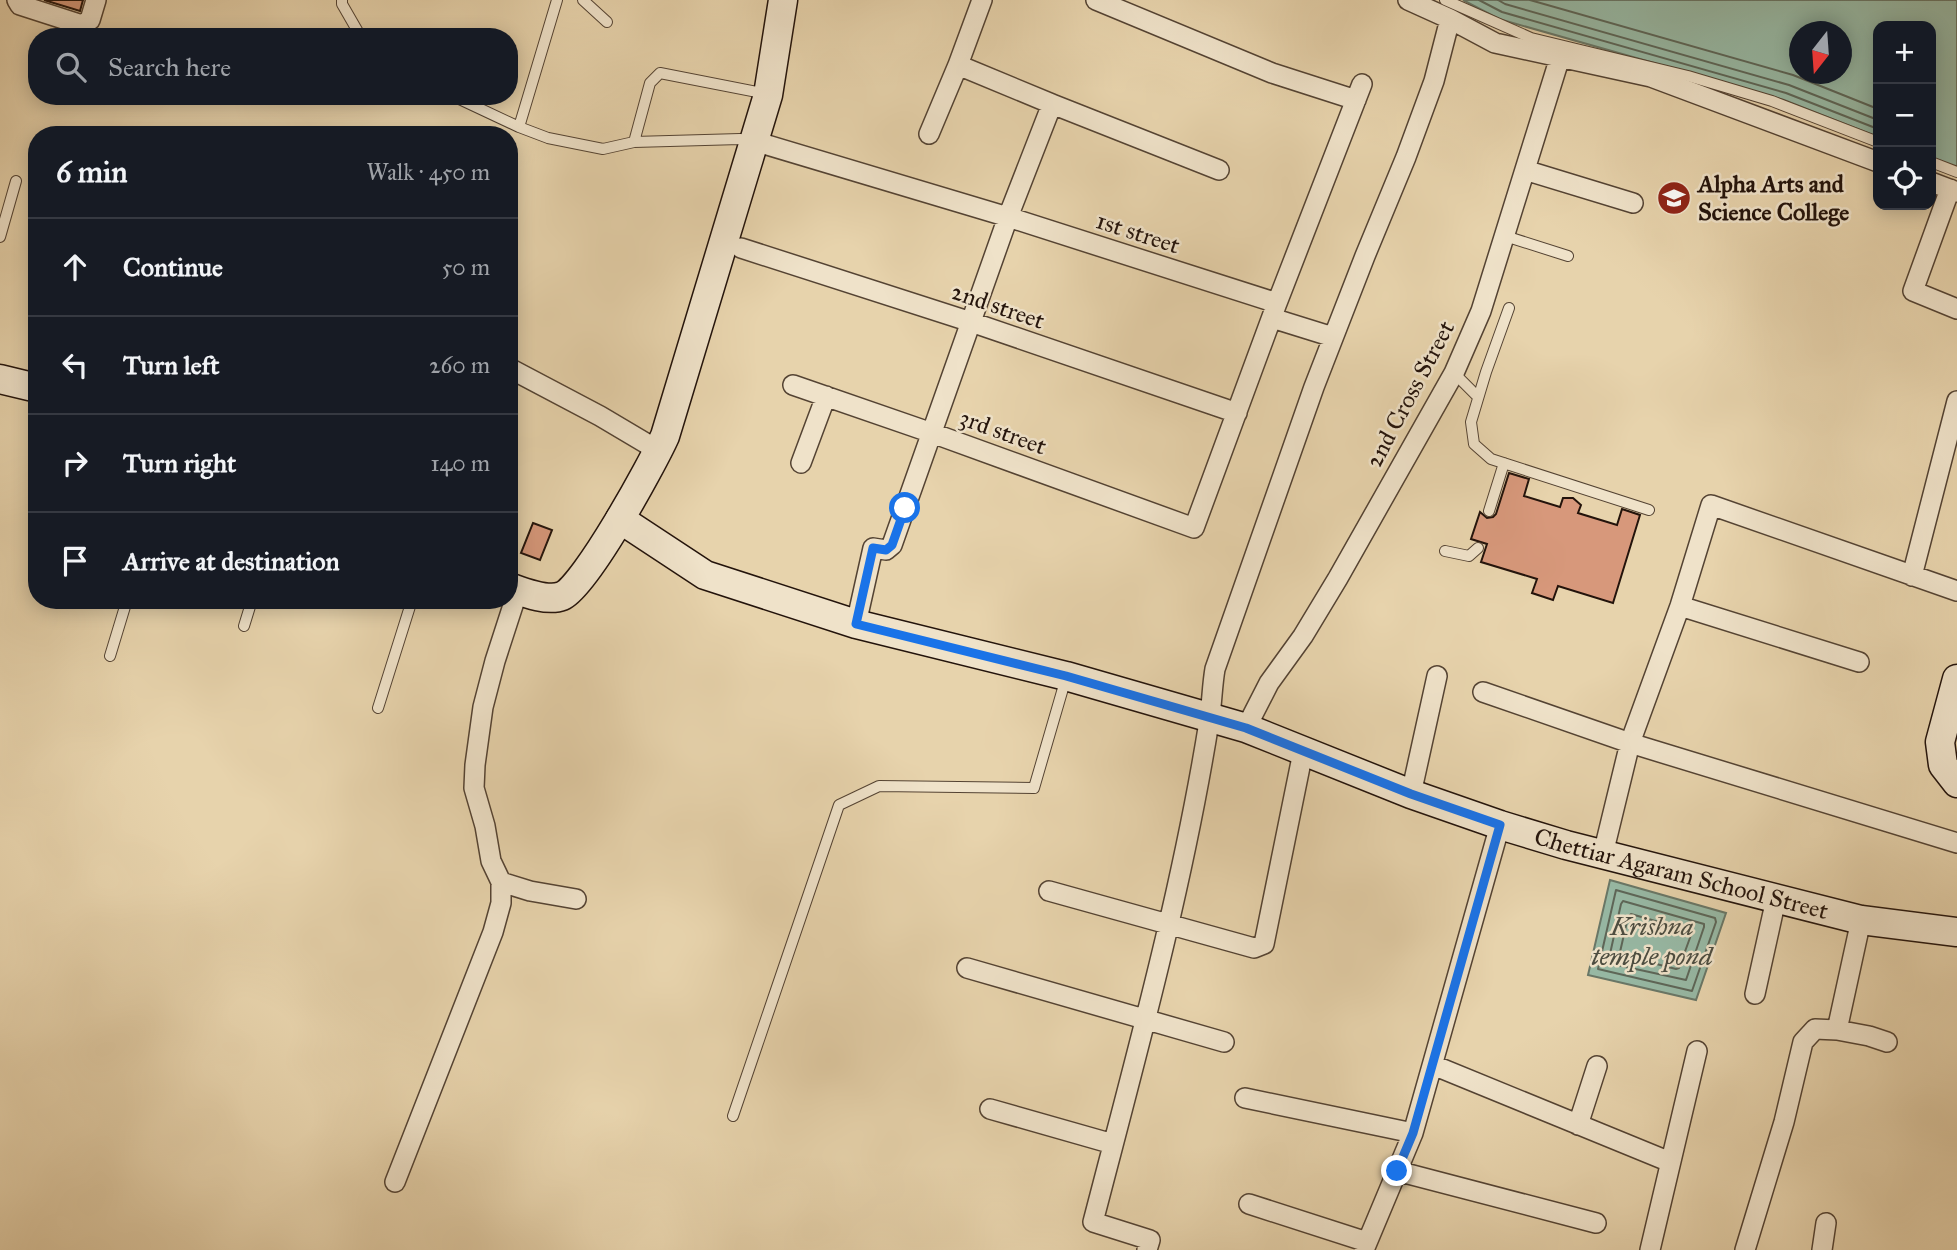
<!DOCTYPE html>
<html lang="en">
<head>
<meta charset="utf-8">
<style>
	:root { --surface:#171b24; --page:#242831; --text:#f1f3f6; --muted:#9ea1a6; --line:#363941 }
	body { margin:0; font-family:"IM FELL Great Primer",serif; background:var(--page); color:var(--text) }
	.controls { position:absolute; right:21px; top:21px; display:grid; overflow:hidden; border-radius:14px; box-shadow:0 4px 18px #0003 }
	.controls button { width:63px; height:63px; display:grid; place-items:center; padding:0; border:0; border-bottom:2px solid var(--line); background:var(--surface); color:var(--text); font:35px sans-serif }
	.compass { position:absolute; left:1789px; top:21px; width:63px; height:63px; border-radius:50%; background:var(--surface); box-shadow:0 4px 18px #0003; rotate:197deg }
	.stop { position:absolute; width:21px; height:21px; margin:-16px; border:5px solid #1a73e8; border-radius:50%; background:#fff }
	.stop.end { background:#1a73e8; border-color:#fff; box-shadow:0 2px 7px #0008 }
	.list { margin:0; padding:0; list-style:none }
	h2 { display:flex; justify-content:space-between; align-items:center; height:91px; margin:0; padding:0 28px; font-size:30px }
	h2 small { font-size:23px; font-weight:400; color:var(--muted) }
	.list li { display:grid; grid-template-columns:46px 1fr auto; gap:21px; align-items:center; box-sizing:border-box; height:98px; padding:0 28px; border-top:2px solid var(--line) }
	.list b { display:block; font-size:26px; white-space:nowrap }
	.list em { font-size:23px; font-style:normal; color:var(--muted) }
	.icon { flex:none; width:38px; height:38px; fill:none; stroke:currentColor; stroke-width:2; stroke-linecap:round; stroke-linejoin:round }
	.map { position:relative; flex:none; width:1957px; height:1250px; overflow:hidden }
	.search { position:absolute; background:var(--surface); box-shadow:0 4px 18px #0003; left:28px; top:28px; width:490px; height:77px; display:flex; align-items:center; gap:18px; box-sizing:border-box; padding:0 24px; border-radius:28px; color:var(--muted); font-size:26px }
	.panel { position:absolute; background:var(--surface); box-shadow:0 4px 18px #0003; left:28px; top:126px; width:490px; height:483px; border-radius:28px }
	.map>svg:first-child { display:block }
	.water { fill:#97b9a5; stroke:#697767; stroke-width:2; fill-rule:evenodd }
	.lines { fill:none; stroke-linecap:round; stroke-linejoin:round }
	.shore { stroke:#5d6658; stroke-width:2 }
	.building { fill:#d7987b; stroke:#23130b; stroke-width:2 }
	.lane-casing { stroke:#544333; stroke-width:12 }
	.street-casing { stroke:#544333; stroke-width:22 }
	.secondary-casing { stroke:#23130b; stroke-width:31 }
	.lane { stroke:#efe2c9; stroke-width:10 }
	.street { stroke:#efe2c9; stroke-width:19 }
	.secondary { stroke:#efe2c9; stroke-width:28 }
	.route { stroke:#1a73e8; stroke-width:9 }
	.labels { text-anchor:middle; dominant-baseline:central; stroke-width:5; stroke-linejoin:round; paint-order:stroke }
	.poi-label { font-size:24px; font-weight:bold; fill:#23130b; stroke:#efe2c9; text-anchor:start }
	.street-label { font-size:24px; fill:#23130b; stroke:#efe2c9 }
	.water-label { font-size:26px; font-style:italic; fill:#4c4d41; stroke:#efe2c9 }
</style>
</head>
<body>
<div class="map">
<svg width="1957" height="1250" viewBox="0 0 1957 1250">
	<rect width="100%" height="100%" fill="#e7d3ac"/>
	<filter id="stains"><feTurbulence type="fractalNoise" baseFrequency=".00286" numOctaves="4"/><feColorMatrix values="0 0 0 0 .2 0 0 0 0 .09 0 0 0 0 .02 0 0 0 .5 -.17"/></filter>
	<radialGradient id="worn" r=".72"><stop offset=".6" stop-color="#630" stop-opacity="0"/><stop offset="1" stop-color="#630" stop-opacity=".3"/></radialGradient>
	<path class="water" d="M1463,0h494v168l-26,-11v-131h-53v111l-94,-37 -285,-81zM1800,32h42v42h-42z
		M1610,880l116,33 -30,87 -108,-25z"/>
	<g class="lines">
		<path class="shore" d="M1479,0l23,12 284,81 92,36
			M1498,0l7,4 284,81 89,35
			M1530,0l263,75 85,34
			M1616,890l99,28 1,4 -24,69 -94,-22z
			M1623,901l81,23v3l-18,53 -78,-17 13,-59z
			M1631,914l59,17 1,4 -12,33 -3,1 -55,-14 -1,-3 8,-35z"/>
	</g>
	<path class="building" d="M44,0h39l-3,11z
		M1509,473l20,6 -5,17 36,11 3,-9h10l8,7 -3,8 39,12 5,-16 18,6 -27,88 -55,-17 -5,14 -21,-7 5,-14 -56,-17 6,-18 -16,-5 9,-27 7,6 6,-1 3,-3z
		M533,523l19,7 -12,30 -19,-7z"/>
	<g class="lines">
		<g class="lane-casing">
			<path id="lane" d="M342,0v4l19,33
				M583,0l24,22
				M1445,0l86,38 157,38 84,25 106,41
				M453,96l66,31 29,11 55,11 31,-7
				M519,127l38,-127
				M753,141l-13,-2 -106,3 16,-59 10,-10 107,21
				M1931,162l26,10
				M1505,236l63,20
				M0,237l16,-56
				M1509,308l-23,64 -15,50 3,22 17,15 158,51
				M1454,373l24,24
				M1489,511l15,-48
				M1445,551l24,5 9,-8
				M244,626l8,-26
				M110,656l17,-56
				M378,708l34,-108
				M733,1116l106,-311 40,-19 155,2 32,-110"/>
		</g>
		<g class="street-casing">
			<path id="street" d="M17,0l3,5 62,20 8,-5 6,-20
				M1096,0l176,73 84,27
				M1408,0l42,19 45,24 156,34 227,85
				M1052,104l167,66
				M929,134l29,-69
				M754,141l254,76 269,86 -83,225 -262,-95 -139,-48
				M1525,170l108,33
				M1931,182l26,10
				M1950,189l-37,102 44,18
				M741,248l230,74 266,91
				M1277,303l85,-219
				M1272,318l61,19
				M509,368l91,48 59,35
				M801,463l25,-67
				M1912,576l45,-175
				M518,590l-23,71 -12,46 -8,58 -1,23 11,38 6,35 10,21 29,9 46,8
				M1680,606l179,56
				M856,624l17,-76 13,2 6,-5 116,-328 44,-113 -94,-39 24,-65
				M1483,692l147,51 327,100
				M1246,728l23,-45 34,-47 35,-58 116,-205 27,-62 79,-254
				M1411,794l26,-118
				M1603,854l27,-111 50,-137 31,-101 246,86
				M1049,891l205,57 10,-4 39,-192
				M1861,920l-24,110 32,6 18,6
				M967,968l257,74
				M1755,994l21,-95
				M1433,1065l237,97
				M1245,1098l168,35
				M990,1109l123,35
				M1578,1125l19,-59
				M1397,1171l199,52
				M395,1182l98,-250 8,-29v-21
				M1249,1204l118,38
				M1147,1250l3,-10 -57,-18c43,-166 89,-331 116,-500 3,-18 3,-36 6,-53l99,-282 51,-131 41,-99 28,-76 16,-62
				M1364,1250l49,-117 87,-308
				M1650,1250l47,-199
				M1745,1250l39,-128 19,-80 12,-13 22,1
				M1822,1250l4,-27"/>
		</g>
		<g class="secondary-casing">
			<g id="secondary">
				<path d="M0,379l37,9"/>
				<path id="s1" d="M620,519l85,56 151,49 210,52 180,52 165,66 89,31 66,20 295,75 96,12"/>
				<path d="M509,587c14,5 38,15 53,9 23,-9 91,-133 103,-160l103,-341 15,-95"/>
				<path d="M1957,679l-17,63 3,23 14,18"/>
			</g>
		</g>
		<use href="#lane" class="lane"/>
		<use href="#street" class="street"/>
		<use href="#secondary" class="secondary"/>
	</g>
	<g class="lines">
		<path class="route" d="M905,508l-13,37 -6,5 -13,-2 -17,76 210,52 180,52 165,66 89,31 -87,308 -16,38"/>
	</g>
	<defs>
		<g id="school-disc" transform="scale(1.75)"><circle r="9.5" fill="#8f2418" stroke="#efe2c9"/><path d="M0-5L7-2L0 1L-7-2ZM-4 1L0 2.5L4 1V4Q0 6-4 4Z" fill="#fff"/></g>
	</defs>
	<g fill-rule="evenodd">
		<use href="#school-disc" x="1674" y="198"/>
	</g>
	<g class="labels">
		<g class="poi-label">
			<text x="1698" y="184">Alpha Arts and<tspan x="1698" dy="28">Science College</tspan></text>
		</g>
		<g class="street-label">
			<text transform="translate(1138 233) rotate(18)">1st street</text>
			<text transform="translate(998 306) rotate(19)">2nd street</text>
			<text transform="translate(1410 394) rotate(-62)">2nd Cross Street</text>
			<text transform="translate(1003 432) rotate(20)">3rd street</text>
			<text stroke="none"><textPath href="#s1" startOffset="1124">Chettiar Agaram School Street</textPath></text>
		</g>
		<g class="water-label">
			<text x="1652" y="926">Krishna<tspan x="1652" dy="30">temple pond</tspan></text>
		</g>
	</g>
	<rect width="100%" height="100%" filter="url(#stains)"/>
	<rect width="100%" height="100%" fill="url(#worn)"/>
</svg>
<div class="controls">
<button>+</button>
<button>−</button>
<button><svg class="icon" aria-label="locate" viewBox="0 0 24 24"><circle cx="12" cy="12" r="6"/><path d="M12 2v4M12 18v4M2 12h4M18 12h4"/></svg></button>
</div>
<svg class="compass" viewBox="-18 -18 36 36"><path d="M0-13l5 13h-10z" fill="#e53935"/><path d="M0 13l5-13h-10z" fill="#9ea1a6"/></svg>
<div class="stop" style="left:905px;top:508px"></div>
<div class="stop end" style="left:1397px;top:1171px"></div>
<div class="search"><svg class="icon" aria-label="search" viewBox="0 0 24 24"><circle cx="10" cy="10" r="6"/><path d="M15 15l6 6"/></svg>Search here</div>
<section class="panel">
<h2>6 min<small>Walk · 450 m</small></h2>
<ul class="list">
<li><svg class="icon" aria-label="ahead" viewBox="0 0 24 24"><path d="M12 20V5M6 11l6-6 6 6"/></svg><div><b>Continue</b></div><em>50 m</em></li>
<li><svg class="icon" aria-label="left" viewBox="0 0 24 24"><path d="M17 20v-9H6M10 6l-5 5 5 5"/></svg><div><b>Turn left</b></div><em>260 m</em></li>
<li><svg class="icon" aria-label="right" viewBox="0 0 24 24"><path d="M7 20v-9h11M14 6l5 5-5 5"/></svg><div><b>Turn right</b></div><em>140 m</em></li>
<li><svg class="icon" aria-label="arrive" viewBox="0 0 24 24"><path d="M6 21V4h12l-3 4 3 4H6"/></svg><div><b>Arrive at destination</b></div></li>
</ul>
</section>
</div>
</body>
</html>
